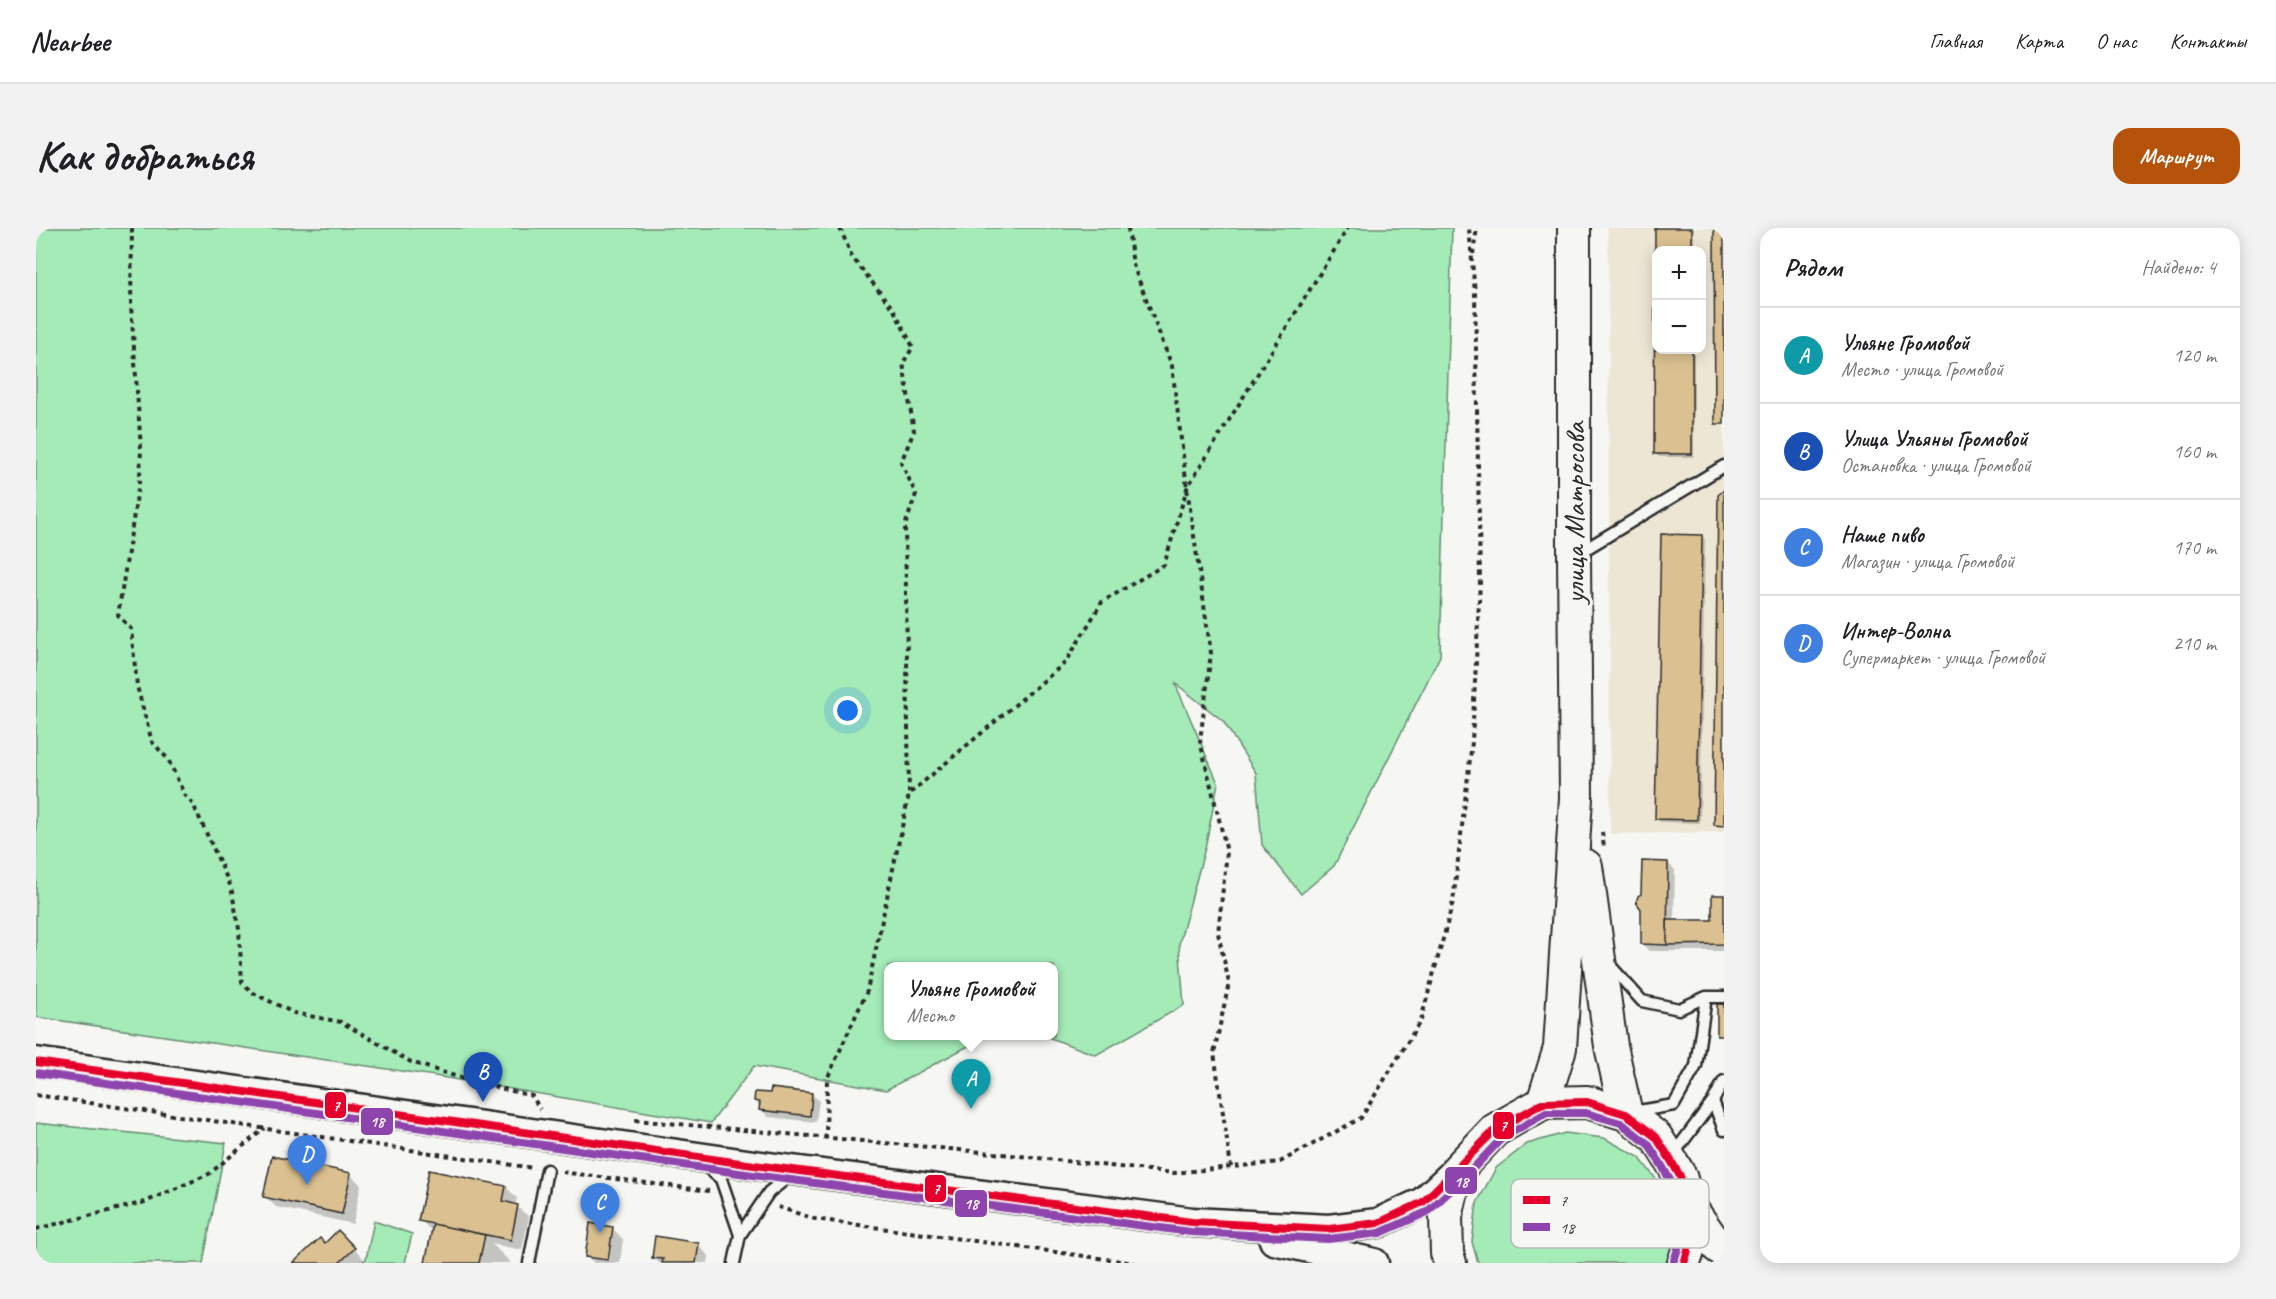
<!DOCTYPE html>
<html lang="ru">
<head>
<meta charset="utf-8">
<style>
	:root { --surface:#fff; --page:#f2f2f2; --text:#202124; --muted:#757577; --line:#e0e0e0; --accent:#b45309 }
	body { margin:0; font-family:Caveat,sans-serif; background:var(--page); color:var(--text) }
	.controls { position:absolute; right:18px; top:18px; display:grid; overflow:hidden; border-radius:12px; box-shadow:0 3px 15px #0003 }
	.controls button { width:54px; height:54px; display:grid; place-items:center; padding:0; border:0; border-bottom:2px solid var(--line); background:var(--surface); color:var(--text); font:30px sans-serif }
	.you { position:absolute; left:812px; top:483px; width:21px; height:21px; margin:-15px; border:4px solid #fff; border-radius:50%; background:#1a73e8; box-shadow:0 0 0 9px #1a73e833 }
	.badge { display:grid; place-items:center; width:39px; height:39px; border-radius:50%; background:var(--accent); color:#fff; font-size:20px; font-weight:700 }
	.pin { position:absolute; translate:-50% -50px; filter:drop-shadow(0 2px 3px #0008) }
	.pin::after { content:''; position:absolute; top:32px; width:21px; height:18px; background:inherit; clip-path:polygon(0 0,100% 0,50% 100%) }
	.popup { position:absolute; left:848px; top:734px; width:174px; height:78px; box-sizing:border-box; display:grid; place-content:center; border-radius:12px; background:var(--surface); filter:drop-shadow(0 2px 4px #0005); font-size:20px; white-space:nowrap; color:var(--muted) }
	.popup b { font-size:22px; color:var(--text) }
	.popup::after { content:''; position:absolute; left:50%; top:100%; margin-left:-12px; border:12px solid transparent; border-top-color:var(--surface) }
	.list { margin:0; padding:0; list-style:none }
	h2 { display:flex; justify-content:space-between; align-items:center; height:78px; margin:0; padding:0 24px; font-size:26px }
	h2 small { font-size:20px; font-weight:400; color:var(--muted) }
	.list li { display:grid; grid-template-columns:39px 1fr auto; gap:18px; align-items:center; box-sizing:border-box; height:96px; padding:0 24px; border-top:2px solid var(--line) }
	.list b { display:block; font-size:22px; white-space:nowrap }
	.list p { margin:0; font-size:20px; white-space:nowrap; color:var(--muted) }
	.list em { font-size:20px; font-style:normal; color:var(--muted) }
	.map { position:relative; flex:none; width:1688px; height:1035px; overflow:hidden; border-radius:18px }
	header { display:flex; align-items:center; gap:36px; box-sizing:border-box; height:84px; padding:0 30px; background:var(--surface); border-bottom:2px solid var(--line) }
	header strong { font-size:28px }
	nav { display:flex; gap:33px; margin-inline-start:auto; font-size:21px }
	.intro { display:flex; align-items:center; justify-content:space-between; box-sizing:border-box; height:144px; padding:0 36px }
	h1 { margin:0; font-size:42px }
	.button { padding:15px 27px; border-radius:18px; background:var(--accent); color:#fff; font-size:21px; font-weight:700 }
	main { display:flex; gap:36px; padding:0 36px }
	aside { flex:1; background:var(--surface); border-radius:18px; box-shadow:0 3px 15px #0003 }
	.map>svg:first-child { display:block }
	.built { fill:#eee6d5; fill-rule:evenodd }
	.green { fill:#a4ebb8; stroke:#688b72; stroke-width:1.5 }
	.shadow { fill:#0003 }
	.building { fill:#dbc191; stroke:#2b2b2b; stroke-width:1.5 }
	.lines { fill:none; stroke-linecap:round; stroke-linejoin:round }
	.lane-casing { stroke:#2b2b2b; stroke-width:15 }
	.secondary-casing { stroke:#2b2b2b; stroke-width:33 }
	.primary-casing { stroke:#2b2b2b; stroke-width:36 }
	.path { stroke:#2b2b2b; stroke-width:4; stroke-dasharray:4.5 4.5; stroke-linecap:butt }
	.lane { stroke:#f6f6f2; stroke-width:10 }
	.secondary { stroke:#f6f6f2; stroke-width:28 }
	.primary { stroke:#f6f6f2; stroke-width:32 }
	.bus-1-casing { stroke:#f6f6f2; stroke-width:12 }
	.bus-2-casing { stroke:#f6f6f2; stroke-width:12 }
	.bus-1 { stroke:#e4002b; stroke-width:8 }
	.bus-2 { stroke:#8e44ad; stroke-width:8 }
	.labels { text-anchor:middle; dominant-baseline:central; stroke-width:6; stroke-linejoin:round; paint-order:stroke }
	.street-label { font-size:30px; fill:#2b2b2b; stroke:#f6f6f2 }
	.key { fill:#f6f6f2; stroke:#b9b9b6; stroke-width:1.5 }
	.key-label { font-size:16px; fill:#2b2b2b }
	.line-badge { stroke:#f6f6f2; stroke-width:2 }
	.badge-label { font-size:16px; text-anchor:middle; font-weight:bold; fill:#fff }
</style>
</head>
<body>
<header>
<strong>Nearbee</strong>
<nav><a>Главная</a><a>Карта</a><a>О нас</a><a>Контакты</a></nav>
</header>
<div class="intro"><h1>Как добраться</h1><a class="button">Маршрут</a></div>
<main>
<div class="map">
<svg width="1688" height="1035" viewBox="0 0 1688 1035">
	<rect width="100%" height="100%" fill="#f6f6f2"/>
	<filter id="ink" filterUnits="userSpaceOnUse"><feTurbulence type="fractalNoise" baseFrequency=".0167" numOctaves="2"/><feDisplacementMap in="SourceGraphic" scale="12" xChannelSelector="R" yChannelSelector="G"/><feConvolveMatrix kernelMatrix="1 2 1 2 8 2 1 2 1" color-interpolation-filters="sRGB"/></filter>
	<g filter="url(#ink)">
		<path class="built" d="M1572,0h116v604l-114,2zM1620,22h46v100h-46z"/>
		<path class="green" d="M0,0h1416l-12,428 -106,210 -33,28 -39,-49 -6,-72 -33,-52 -48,-38 43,100 -13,65 -26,96 5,61 -88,50 -51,-19h9v-70h-166v70h99l-101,54 -132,-24 -43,57 -276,-47 -399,-59z
			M0,895l190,20 -23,120h-167z
			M1529,905l39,5 35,19 24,31 11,38 -4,37h-192l-6,-21 5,-39 19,-35 31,-24z
			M338,993l38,13 -7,29h-44l5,-4z"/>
		<path class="shadow" d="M1620,0h38v22h-38v100h38v107h-35l-3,-3z
			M1666,308l3,3 -5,284 -40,-1 -3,-3z
			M1632,635l7,7 -1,52h40l10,-26v55h-75l-7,-7z
			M776,866l7,7 -3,21 -48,-5 -13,-16z
			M394,944l76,15 11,11 -2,7 14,12 -7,33 -30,-6 19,19h-85l7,-31 -13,-12z
			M314,946l11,11 -8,39 -77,-17 -11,-11z
			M576,1000l11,11 -3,24h-26l-7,-7z
			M313,1015l16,17 -4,3h-66l30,-18z
			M662,1017l11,11 -1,7h-49l-6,-6z"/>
		<path class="building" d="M1619,0h37v22h-36v100h36v104h-38z
			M1678,0h10v196h-9z
			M1688,262v336l-10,-1 4,-330z
			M1625,306l41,1 -5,285 -42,-1z
			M1606,633l26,1 -1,83 -26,-1v-35l-5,-7 2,-6 3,-2z
			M1676,667h12v49l-57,1v-25h45z
			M1681,776h7v32h-7z
			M735,860l41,5 -2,23 -51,-6 1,-8 -6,-1 1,-9 15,1z
			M236,928l79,17 -9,41 -79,-17z
			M393,942l77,16 -3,15 15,4 -7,35 -93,-19z
			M554,995l23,4 -5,33 -23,-3z
			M397,996l52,11 -6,28h-54z
			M302,1002l17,18 -16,15h-46l27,-25 5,5z
			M619,1008l44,7 -3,20h-34l1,-4 -11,-1z"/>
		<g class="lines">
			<g class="lane-casing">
				<path id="lane" d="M1543,325l145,-87
					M1571,734l35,39 37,8 27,-12h18
					M1688,853l-11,20 11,29
					M1597,884l41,-7 22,-39 10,-69
					M1636,928l41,-55
					M668,937l17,14 19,56
					M493,1035l18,-93
					M698,1035l6,-28 29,-43 23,-18"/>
			</g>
			<g class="secondary-casing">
				<path id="secondary" d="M0,834l718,103 438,57 137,7 49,-6 45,-21 34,-32
					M1238,1012l100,23"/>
			</g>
			<g class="primary-casing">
				<path id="primary" d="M1550,638l25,180 15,68
					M1507,875l17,-55 16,-250 -2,-242v-328
					M1653,978l29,41 6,4
					M1414,1035l-3,-10 -1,-36 11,-47 38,-40 48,-27 44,-1 39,12 30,23 14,22 10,17 9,30 -1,45 -4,12"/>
			</g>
			<path class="path" d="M96,0l-1,77 10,144 -1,27 -22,139 13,14 6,57 15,56 16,17 17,37 8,8 38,83 8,42 3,53 9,10 43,21 47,9 70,40 56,18 65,16 8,13
				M804,0l12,29 42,53 19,37 -10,16 11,68 -13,31 15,32 -11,32 4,268
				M1092,0l5,37 39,101 15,122 24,165 -11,88 27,111 -9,81 11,50 -15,70 17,114
				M1437,26l4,-26
				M1566,604l2,16
				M0,867l497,73
				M599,892l358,33 181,20 106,-11 81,-44 60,-98 32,-118 19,-160 8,-161 -5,-288 -6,-65
				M790,911l1,-60 40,-88 42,-197 157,-132 36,-60 62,-37 23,-77 161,-260
				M526,944l147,19
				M742,979l37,12 320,44
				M0,1001l109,-27 64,-28 56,-46"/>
			<use href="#lane" class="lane"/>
			<use href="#secondary" class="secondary"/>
			<use href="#primary" class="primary"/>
			<g class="bus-1-casing">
				<path id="bus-1" d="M0,834l718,103 438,57 137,7 49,-6 45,-21 72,-72 48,-27 44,-1 39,12 30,23 14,22 10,17 9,30 -1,45 -4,12"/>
			</g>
			<g class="bus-2-casing">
				<path id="bus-2" d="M0,845l717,102 438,57 137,7 52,-6 47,-21 37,-34 38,-40 44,-25h40l35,10 27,21 13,20 9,16 8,27v42l-4,11"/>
			</g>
			<use href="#bus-1" class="bus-1"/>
			<use href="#bus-2" class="bus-2"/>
		</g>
	</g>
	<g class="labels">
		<g class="street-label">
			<text transform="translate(1538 285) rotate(-90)">улица Матросова</text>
		</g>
	</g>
	<rect x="1475" y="951" width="198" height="69" rx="9" class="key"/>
	<rect x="1487" y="968" width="27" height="8" fill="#e4002b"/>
	<rect x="1487" y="995" width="27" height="8" fill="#8e44ad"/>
	<g class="key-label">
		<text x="1524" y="978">7</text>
		<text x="1524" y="1005">18</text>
	</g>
	<g class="line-badge">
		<rect x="288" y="863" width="23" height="28" rx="6" fill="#e4002b"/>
		<rect x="324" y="879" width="34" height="29" rx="6" fill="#8e44ad"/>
		<rect x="1456" y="883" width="23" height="29" rx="6" fill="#e4002b"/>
		<rect x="1408" y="938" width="34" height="29" rx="6" fill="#8e44ad"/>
		<rect x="888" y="946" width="23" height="29" rx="6" fill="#e4002b"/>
		<rect x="918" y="961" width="34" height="29" rx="6" fill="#8e44ad"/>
	</g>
	<g class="badge-label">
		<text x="300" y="883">7</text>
		<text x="341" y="899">18</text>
		<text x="1467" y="903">7</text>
		<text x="1425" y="959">18</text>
		<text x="900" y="966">7</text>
		<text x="935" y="981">18</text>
	</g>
</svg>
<div class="controls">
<button>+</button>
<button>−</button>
</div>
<div class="you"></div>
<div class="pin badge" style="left:935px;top:881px;background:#0f9aa8">A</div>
<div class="popup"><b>Ульяне Громовой</b>Место</div>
<div class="pin badge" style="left:447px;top:874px;background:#1a4fb4">B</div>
<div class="pin badge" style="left:564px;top:1005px;background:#3f7fe0">C</div>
<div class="pin badge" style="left:271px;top:957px;background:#3f7fe0">D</div>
</div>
<aside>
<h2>Рядом<small>Найдено: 4</small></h2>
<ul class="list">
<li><span class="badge" style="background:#0f9aa8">A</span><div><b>Ульяне Громовой</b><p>Место · улица Громовой</p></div><em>120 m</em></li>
<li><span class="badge" style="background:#1a4fb4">B</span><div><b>Улица Ульяны Громовой</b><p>Остановка · улица Громовой</p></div><em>160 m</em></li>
<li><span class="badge" style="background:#3f7fe0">C</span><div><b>Наше пиво</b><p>Магазин · улица Громовой</p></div><em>170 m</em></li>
<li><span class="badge" style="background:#3f7fe0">D</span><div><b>Интер-Волна</b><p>Супермаркет · улица Громовой</p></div><em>210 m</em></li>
</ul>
</aside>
</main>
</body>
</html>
